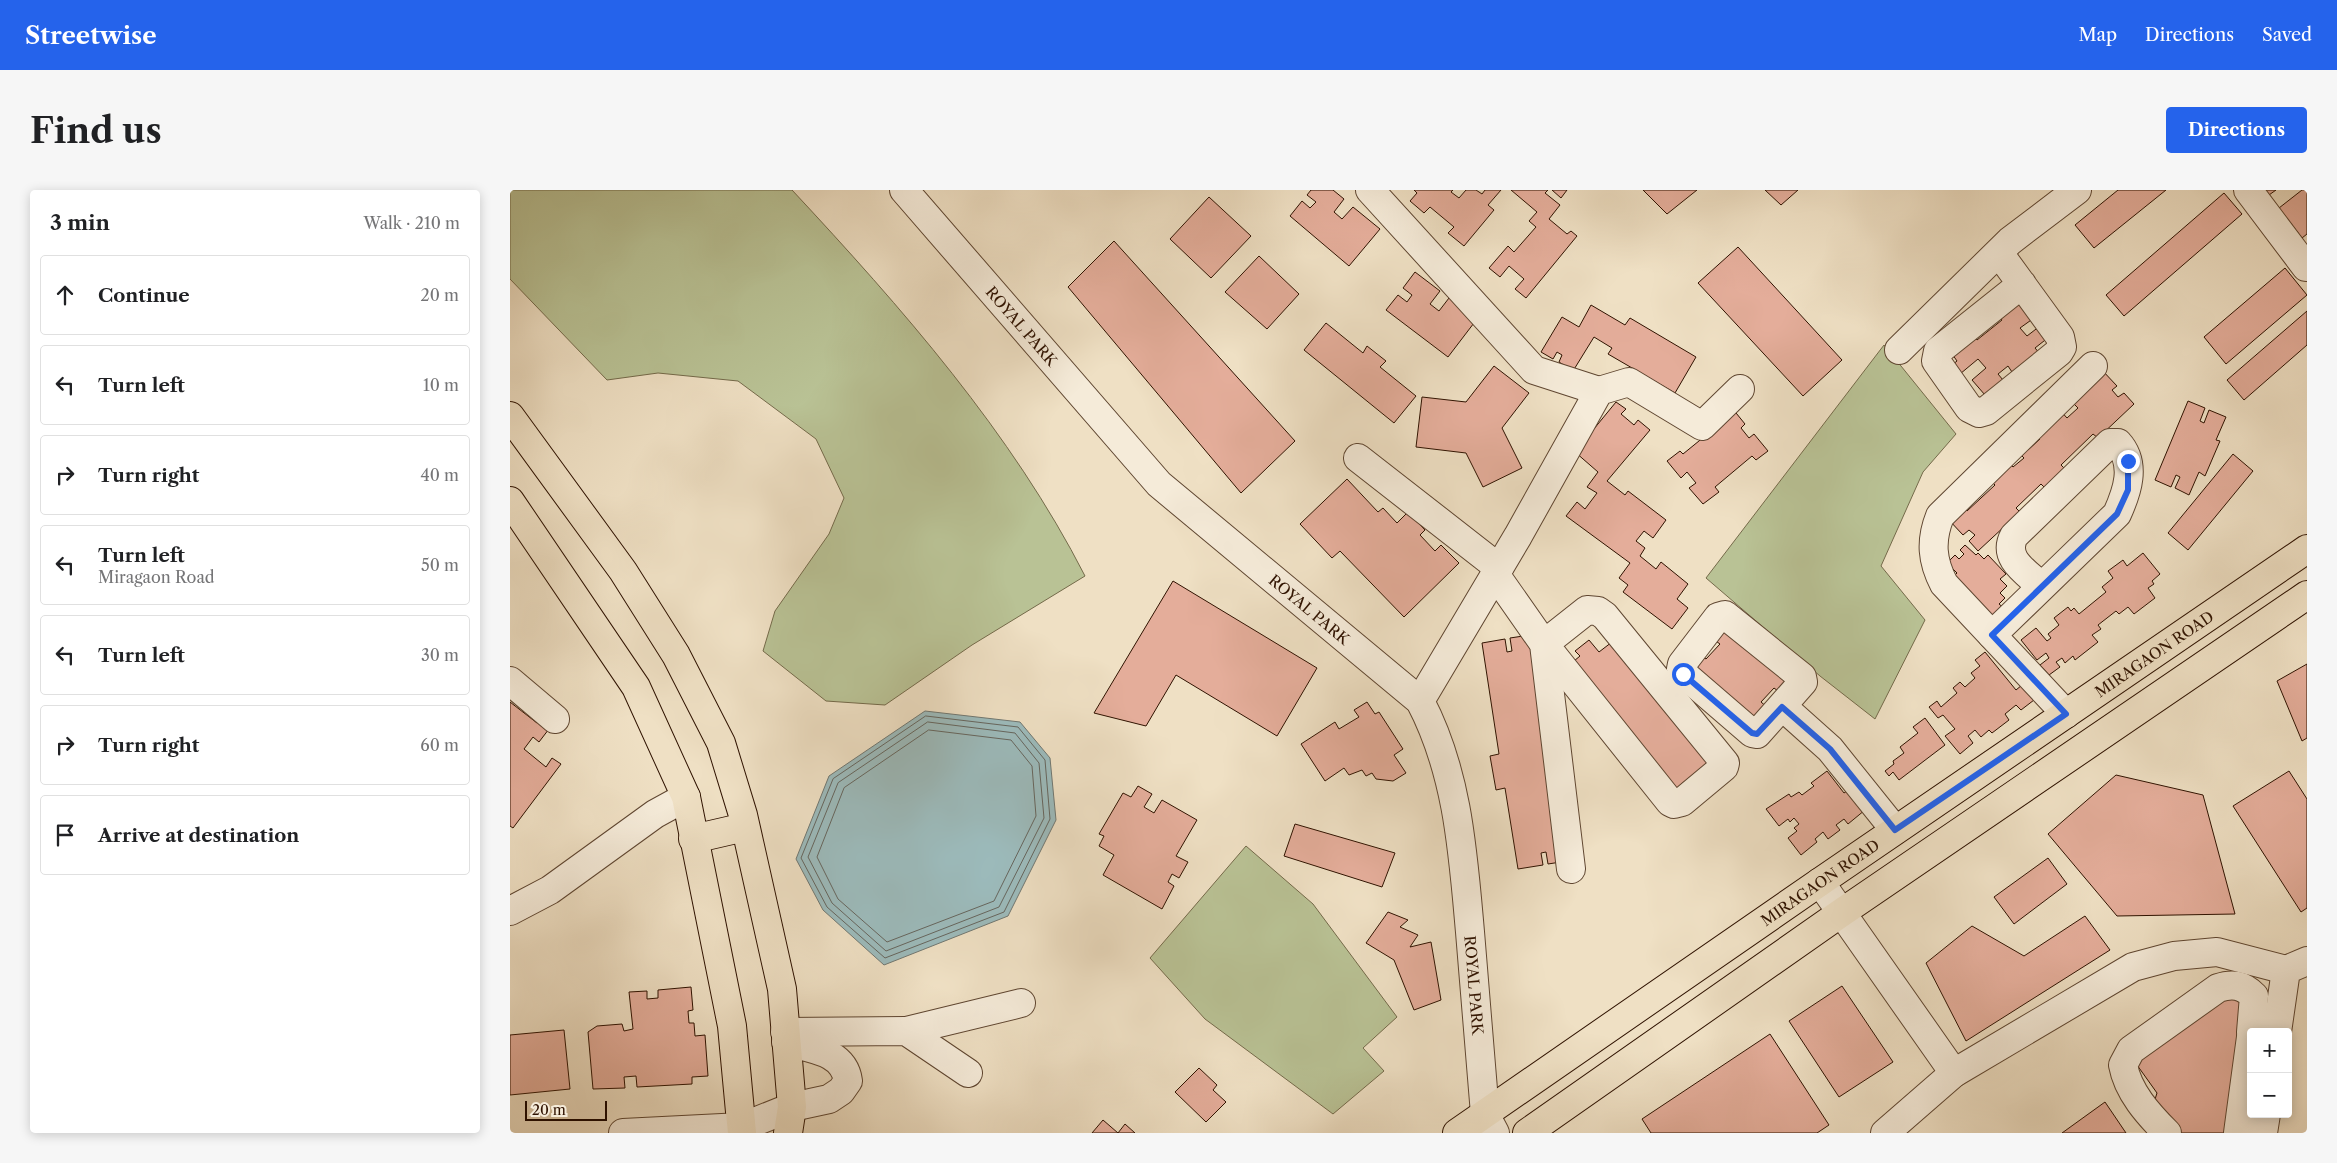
<!DOCTYPE html>
<html lang="en">
<head>
<meta charset="utf-8">
<style>
	:root { --surface:#fff; --page:#f6f6f6; --text:#202124; --muted:#757577; --line:#e0e0e0; --accent:#2563eb }
	body { margin:0; font-family:"Libre Caslon Text",serif; background:var(--page); color:var(--text) }
	.controls { position:absolute; right:15px; bottom:15px; display:grid; overflow:hidden; border-radius:5px; box-shadow:0 2px 12px #0003 }
	.controls button { width:45px; height:45px; display:grid; place-items:center; padding:0; border:0; border-bottom:1px solid var(--line); background:var(--surface); color:var(--text); font:25px sans-serif }
	.scale { position:absolute; left:15px; bottom:12px; width:82px; box-sizing:border-box; padding-left:5px; border:2px solid #2f1200; border-top:0; font-size:14px; line-height:18px; white-space:nowrap; color:#2f1200; -webkit-text-stroke:4px #f5ebd9; paint-order:stroke }
	.stop { position:absolute; width:15px; height:15px; margin:-11px; border:4px solid #2563eb; border-radius:50%; background:#fff }
	.stop.end { background:#2563eb; border-color:#fff; box-shadow:0 1px 5px #0008 }
	.list { margin:0; padding:0; list-style:none }
	h2 { display:flex; justify-content:space-between; align-items:center; height:65px; margin:0; padding:0 20px; font-size:21px }
	h2 small { font-size:16px; font-weight:400; color:var(--muted) }
	.list li { display:grid; grid-template-columns:32px 1fr auto; gap:15px; align-items:center; box-sizing:border-box; height:80px; margin:0 10px 10px; padding:0 10px; border:1px solid var(--line); border-radius:5px }
	.list b { display:block; font-size:19px; white-space:nowrap }
	.list p { margin:0; font-size:16px; white-space:nowrap; color:var(--muted) }
	.list em { font-size:16px; font-style:normal; color:var(--muted) }
	.icon { flex:none; width:28px; height:28px; fill:none; stroke:currentColor; stroke-width:2; stroke-linecap:round; stroke-linejoin:round }
	.map { position:relative; flex:none; width:1797px; height:943px; overflow:hidden; border-radius:5px }
	header { display:flex; align-items:center; gap:30px; box-sizing:border-box; height:70px; padding:0 25px; background:var(--accent); color:#fff }
	header strong { font-size:24px }
	nav { display:flex; gap:28px; margin-inline-start:auto; font-size:18px }
	.intro { display:flex; align-items:center; justify-content:space-between; box-sizing:border-box; height:120px; padding:0 30px }
	h1 { margin:0; font-size:35px }
	.button { padding:12px 22px; border-radius:5px; background:var(--accent); color:#fff; font-size:18px; font-weight:700 }
	main { display:flex; gap:30px; padding:0 30px }
	aside { flex:1; background:var(--surface); border-radius:5px; box-shadow:0 2px 12px #0003 }
	.map>svg:first-child { display:block }
	.green { fill:#b9c295; stroke:#746a4a }
	.water { fill:#9cbbbc; stroke:#707771 }
	.lines { fill:none; stroke-linecap:round; stroke-linejoin:round }
	.shore { stroke:#66665e; stroke-width:1 }
	.building { fill:#e4ad9a; stroke:#2f1200 }
	.minor-casing { stroke:#5f4631; stroke-width:30 }
	.major-casing { stroke:#2f1200; stroke-width:30 }
	.minor { stroke:#f5ebd9; stroke-width:28 }
	.major { stroke:#efe0c4; stroke-width:28 }
	.route { stroke:#2563eb; stroke-width:6 }
	.labels { text-anchor:middle; dominant-baseline:central; stroke-width:4; stroke-linejoin:round; paint-order:stroke }
	.street-label { font-size:15px; fill:#2f1200; stroke:#f5ebd9 }
</style>
</head>
<body>
<header>
<strong>Streetwise</strong>
<nav><a>Map</a><a>Directions</a><a>Saved</a></nav>
</header>
<div class="intro"><h1>Find us</h1><a class="button">Directions</a></div>
<main>
<aside>
<h2>3 min<small>Walk · 210 m</small></h2>
<ul class="list">
<li><svg class="icon" aria-label="ahead" viewBox="0 0 24 24"><path d="M12 20V5M6 11l6-6 6 6"/></svg><div><b>Continue</b></div><em>20 m</em></li>
<li><svg class="icon" aria-label="left" viewBox="0 0 24 24"><path d="M17 20v-9H6M10 6l-5 5 5 5"/></svg><div><b>Turn left</b></div><em>10 m</em></li>
<li><svg class="icon" aria-label="right" viewBox="0 0 24 24"><path d="M7 20v-9h11M14 6l5 5-5 5"/></svg><div><b>Turn right</b></div><em>40 m</em></li>
<li><svg class="icon" aria-label="left" viewBox="0 0 24 24"><path d="M17 20v-9H6M10 6l-5 5 5 5"/></svg><div><b>Turn left</b><p>Miragaon Road</p></div><em>50 m</em></li>
<li><svg class="icon" aria-label="left" viewBox="0 0 24 24"><path d="M17 20v-9H6M10 6l-5 5 5 5"/></svg><div><b>Turn left</b></div><em>30 m</em></li>
<li><svg class="icon" aria-label="right" viewBox="0 0 24 24"><path d="M7 20v-9h11M14 6l5 5-5 5"/></svg><div><b>Turn right</b></div><em>60 m</em></li>
<li><svg class="icon" aria-label="arrive" viewBox="0 0 24 24"><path d="M6 21V4h12l-3 4 3 4H6"/></svg><div><b>Arrive at destination</b></div></li>
</ul>
</aside>
<div class="map">
<svg width="1797" height="943" viewBox="0 0 1797 943">
	<rect width="100%" height="100%" fill="#efe0c4"/>
	<filter id="stains"><feTurbulence type="fractalNoise" baseFrequency=".004" numOctaves="4"/><feColorMatrix values="0 0 0 0 .2 0 0 0 0 .09 0 0 0 0 .02 0 0 0 .5 -.17"/></filter>
	<radialGradient id="worn" r=".72"><stop offset=".6" stop-color="#630" stop-opacity="0"/><stop offset="1" stop-color="#630" stop-opacity=".3"/></radialGradient>
	<path class="green" d="M0,0h282c109,117 220,243 293,386l-113,69 -87,60 -59,-4 -63,-50 12,-40 54,-77 15,-36 -28,-59 -78,-58 -80,-8 -51,7 -97,-101z
		M1374,155l72,89 -33,38 -42,94 44,54 -50,99 -55,-43 -114,-98z
		M736,656l67,58 84,113 -34,31 21,23 -51,43 -128,-95 -55,-61z"/>
	<path class="water" d="M415,521l95,11 30,36 6,62 -48,96 -124,49 -61,-55 -27,-51 33,-83z"/>
	<g class="lines">
		<path class="shore" d="M416,526l92,11 27,33 5,59 -46,93 -119,46 -58,-51 -26,-49 32,-79z
			M418,532l87,11 24,30 5,55 -45,89 -113,44 -54,-48 -24,-46 30,-74z
			M419,540l82,10 21,26 4,50 -42,85 -107,41 -49,-43 -21,-42 27,-69z"/>
	</g>
	<path class="building" d="M801,0h22l11,9 -10,13 8,7 11,-12 27,22 -31,37 -59,-50 12,-15 8,7 6,-6 -9,-7z
		M904,0h39l-2,2 8,6 7,-8h10l6,4 3,-4h16l-13,15 6,5 -30,36 -16,-13 6,-6 -24,-20 -6,6 -14,-12 7,-8z
		M1001,0h37l-3,3 15,12 -11,14 18,15 4,-3 6,5 -51,62 -11,-9 9,-10 -15,-13 -9,11 -11,-9 19,-22 6,6 22,-25 -7,-6 8,-9z
		M1042,0h15l-6,8z
		M1133,0h54l-30,24z
		M1255,0h33l-17,15z
		M1608,0h48l-72,58 -19,-23z
		M1755,0h11l-7,5z
		M1792,0h5v44l-5,4 -23,-30z
		M1714,3l18,21 -118,102 -18,-21z
		M699,7l42,39 -40,42 -41,-39z
		M604,51l181,200 -54,52 -173,-206z
		M1228,57l104,113 -39,36 -105,-113z
		M749,66l40,38 -32,35 -42,-37z
		M1775,78l22,27 -81,69 -22,-27z
		M905,82l25,19 -10,13 9,7 10,-13 28,21 -29,38 -62,-47 12,-15 9,7 5,-7 -9,-7z
		M1509,109l15,19 -14,10 7,8 13,-10 9,11 -14,11 6,7 -11,3 -18,14 -4,-6 -10,8 5,6 -18,15 -13,-15 14,-12 -8,-9 -18,15 -8,-9 5,-4 -7,-10 22,-18 5,7 25,-20 -6,-7z
		M1081,115l34,20 5,-7 66,39 -21,36 -67,-39 4,-6 -18,-11 -21,34 -14,-9 3,-7 -5,-3 -4,7 -12,-7 21,-35 17,10z
		M1797,121v34l-63,55 -17,-20z
		M816,133l37,30 4,-7 19,15 -6,6 36,29 -22,27 -90,-73z
		M984,176l35,27 -27,35 20,40 -39,19 -17,-34 -50,-6 6,-50 44,5z
		M1591,179l16,17 -5,4 6,7 6,-4 10,11 -36,34 -5,-4 -32,31 4,4 -20,19 -4,-4 -25,24 4,4 -42,39 -9,-10 6,-6 -6,-5 -6,5 -15,-16 14,-14 5,6 28,-26 -8,-8 19,-18 7,8 11,-9 -5,-5 6,-6 3,3 12,-11 -6,-6 25,-24 8,9 11,-10 -4,-4 19,-18 -5,-5z
		M1678,211l17,7 -5,13 4,2 5,-13 17,7 -10,23 4,1 -15,35 -6,-4 -10,23 -14,-7 5,-11 -4,-2 -5,12 -16,-7z
		M1106,212l10,7 -5,5 13,11 4,-5 12,10 -43,51 18,14 3,-4 38,29 -13,18 -9,-7 -8,10 9,7 -5,8 16,13 5,-7 27,22 -11,15 11,9 -16,21 -49,-37 5,-7 -9,-7 11,-15 -64,-47 11,-14 8,7 12,-16 -10,-6 11,-15 -23,-20z
		M1222,218l13,16 -4,4 8,10 5,-4 14,17 -12,9 -4,-4 -37,31 4,5 -16,12 -14,-16 7,-5 -9,-11 -6,6 -14,-17 13,-10 3,3 38,-31z
		M1723,264l20,17 -65,79 -20,-17z
		M837,289l31,33 5,-4 14,15 11,-11 17,18 -5,5 15,16 6,-6 18,18 -55,54 -64,-66 -8,7 -32,-34z
		M1455,355l11,10 2,-2 6,6 4,-4 18,19 -6,5 7,7 -7,7 5,5 -6,6 6,5 -13,13 -42,-42 7,-7 -10,-10 8,-8 4,4 5,-5 -4,-4z
		M1633,363l17,21 -8,7 2,3 -6,4 7,10 -21,16 -6,-7 -9,7 -3,-3 -18,14 3,4 -9,6 6,7 -23,18 -2,-4 -8,7 -3,-5 -6,4 4,5 -11,8 -9,-10 9,-7 -3,-5 -9,7 -16,-20 15,-12 11,13 4,-3 -3,-4 11,-9 -5,-7 14,-11 3,4 3,-3 5,6 27,-22 -4,-5 11,-9 -5,-7 15,-11 4,6z
		M663,391l144,87 -40,68 -101,-61 -30,51 -52,-13z
		M1216,433l68,55 -12,16 -8,-6 -13,14 7,6 -13,17 -68,-56 12,-15 7,5 14,-15 -7,-5z
		M1020,445l37,226 -19,3 -2,-12 -5,1 2,12 -25,4 -13,-81 -9,2 -6,-34 9,-2 -17,-111 23,-4 2,13 5,-1 -2,-13z
		M1079,450l10,12 13,-10 107,118 -16,13 -3,-4 -21,17 3,3 -9,7 -105,-130 12,-10 -5,-5z
		M1475,462l31,38 6,-5 12,15 -13,10 -5,-5 -11,9 4,6 -17,13 -3,-3 -8,7 -6,-7 -7,6 5,7 -13,11 -15,-18 10,-7 -12,-14 -5,3 -9,-11 8,-6 4,6 16,-14 -4,-5 7,-6 5,5 10,-9 -4,-5 9,-7 -5,-6z
		M1797,474v74l-5,3 -25,-60z
		M0,512l27,21 4,-6 11,8 -13,17 -6,-5 -9,12 22,18 6,-9 9,6 -48,64 -3,-2z
		M857,512l8,12 4,-2 24,37 -9,6 12,18 -13,8 -17,-2 -4,-6 -6,3 -4,-6 -13,5 -5,-7 -19,13 -24,-37 34,-22 4,7 20,-12 -5,-7z
		M1415,528l20,27 -46,35 -6,-8 -4,4 -4,-5 9,-7 -1,-3 11,-8 -4,-6 18,-14 -5,-6z
		M1317,581l17,22 6,-4 15,21 -17,14 -4,-5 -8,6 4,5 -12,9 -5,-7 -8,7 2,3 -16,13 -13,-17 9,-7 -3,-3 5,-4 -5,-6 -4,4 -2,-3 -9,7 -13,-17 23,-15 2,3 8,-5 3,3 12,-9 -3,-3z
		M1779,581l18,28v109l-6,4 -68,-106z
		M1606,585l87,20 32,119 -118,2 -69,-82z
		M628,596l14,8 -8,13 10,6 8,-13 35,20 -21,36 12,6 -9,16 -7,-4 -4,8 6,4 -12,23 -59,-34 11,-20 -15,-9 5,-10 -5,-2 24,-41 8,4z
		M785,634l100,29 -13,34 -98,-31z
		M1538,668l19,26 -53,40 -20,-27z
		M878,722l20,8 -8,7 18,8 -8,12 21,-5 10,58 -27,10 -20,-50 -28,-17z
		M1575,726l25,34 -144,91 -40,-78 46,-37 52,30z
		M1332,796l51,76 -54,35 -50,-76z
		M181,797l2,23 -5,1 1,12h5l1,13 10,-1 3,41 -16,1v7l-55,3 -1,-11 -12,1 1,11 -32,1 -5,-57 9,-6 25,-2 2,7 9,-2 -4,-37 18,-1v8l11,-1v-8z
		M1716,802l15,2 -9,139h-59l-22,-21 6,-19 -25,-35z
		M54,840l6,59 -60,6v-60z
		M1260,844l59,91 -12,8h-166l-9,-14z
		M689,878l18,17 -4,5 13,12 -20,20 -31,-30z
		M1595,912l21,31h-64z
		M593,930l15,13 7,-9 10,9h-43z"/>
	<g class="lines">
		<g class="minor-casing">
			<g id="minor">
				<path id="s1" d="M394,0l255,294 261,217c38,72 43,152 50,231 5,61 10,121 15,182l10,19"/>
				<path d="M860,0l164,180 65,21"/>
				<path d="M1738,0l58,77"/>
				<path d="M1489,63l61,84 2,10 -3,5 -73,59 -7,2 -10,-5 -33,-47 2,-10 84,-67"/>
				<path d="M1389,160l111,-109 67,-51"/>
				<path d="M848,268l141,110"/>
				<path d="M985,384l49,70 27,225"/>
				<path d="M1077,420l11,1 7,5 120,147 -1,4 -42,35 -8,2 -4,-2 -126,-158z"/>
				<path d="M1215,425l77,62 1,5 -46,52 -5,-1 -65,-56 -6,-8 1,-5 36,-47z"/>
				<path d="M1482,445l125,-121c10,-22 20,-50 1,-71h-8l-96,93c-12,22 12,36 27,50"/>
				<path d="M0,491l45,38"/>
				<path d="M910,511l98,-165 81,-145 30,-9 73,44 38,-37"/>
				<path d="M1273,517l47,42 65,81"/>
				<path d="M1556,524l-122,-130c-12,-23 -14,-43 -4,-68l153,-150"/>
				<path d="M1310,692l134,191"/>
				<path d="M0,721l40,-21 105,-76 31,-17"/>
				<path d="M396,841l115,-28"/>
				<path d="M275,842l121,-1 62,42"/>
				<path d="M1767,842l9,-62 21,-9"/>
				<path d="M113,943l119,-6 50,-20 37,-8 12,-8 7,-10c-4,-30 -37,-32 -62,-39"/>
				<path d="M1375,943l69,-60 179,-106 41,-11 43,-4 69,18"/>
				<path d="M1657,943c-19,-19 -39,-41 -44,-68l8,-15 87,-62c15,-5 25,-3 36,8l-3,36"/>
				<path d="M1728,943l13,-96"/>
				<path d="M1753,943l3,-19"/>
			</g>
		</g>
		<g class="major-casing">
			<g id="major">
				<path d="M0,226l113,155 53,84 45,88 22,72 39,174 10,118 -4,26"/>
				<path d="M0,311l126,186 50,110 46,229 10,107"/>
				<path d="M183,649l52,-12"/>
				<path id="s2" d="M947,943l363,-251 487,-333"/>
				<path d="M1017,943l314,-220 466,-318"/>
			</g>
		</g>
		<use href="#minor" class="minor"/>
		<use href="#major" class="major"/>
	</g>
	<g class="lines">
		<path class="route" d="M1173,484l69,59 5,1 25,-27 48,42 65,81 171,-116 -74,-79 125,-121 11,-24v-29"/>
	</g>
	<g class="labels">
		<g class="street-label">
			<text stroke="none"><textPath href="#s1" startOffset="180">ROYAL PARK</textPath></text>
			<text stroke="none"><textPath href="#s1" startOffset="585">ROYAL PARK</textPath></text>
			<text stroke="none"><textPath href="#s2" startOffset="846">MIRAGAON ROAD</textPath></text>
			<text stroke="none"><textPath href="#s2" startOffset="441">MIRAGAON ROAD</textPath></text>
			<text stroke="none"><textPath href="#s1" startOffset="1020">ROYAL PARK</textPath></text>
		</g>
	</g>
	<rect width="100%" height="100%" filter="url(#stains)"/>
	<rect width="100%" height="100%" fill="url(#worn)"/>
</svg>
<div class="controls">
<button>+</button>
<button>−</button>
</div>
<div class="scale">20 m</div>
<div class="stop" style="left:1173px;top:484px"></div>
<div class="stop end" style="left:1618px;top:271px"></div>
</div>
</main>
</body>
</html>
